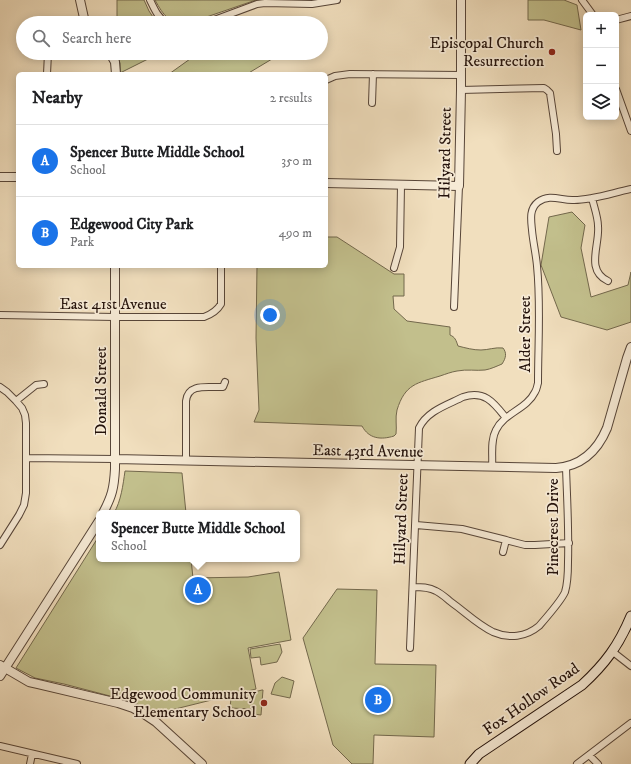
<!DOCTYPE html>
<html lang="en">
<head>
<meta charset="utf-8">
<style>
	:root { --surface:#fff; --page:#f2f2f2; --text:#202124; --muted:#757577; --line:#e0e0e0; --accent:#1a73e8 }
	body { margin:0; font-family:"IM FELL DW Pica",serif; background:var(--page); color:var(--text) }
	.controls { position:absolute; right:12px; top:12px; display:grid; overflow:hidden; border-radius:6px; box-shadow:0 2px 10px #0003 }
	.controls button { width:36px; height:36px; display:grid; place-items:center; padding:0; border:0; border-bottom:1px solid var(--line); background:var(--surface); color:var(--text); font:20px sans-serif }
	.you { position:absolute; left:270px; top:315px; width:14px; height:14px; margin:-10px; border:3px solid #fff; border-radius:50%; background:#1a73e8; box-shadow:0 0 0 6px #1a73e833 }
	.badge { display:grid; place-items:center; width:26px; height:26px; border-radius:50%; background:var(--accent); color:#fff; font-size:13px; font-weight:700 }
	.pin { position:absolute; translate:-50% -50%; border:2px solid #fff; box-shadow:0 1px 4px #0006 }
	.popup { position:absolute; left:96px; top:510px; width:204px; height:52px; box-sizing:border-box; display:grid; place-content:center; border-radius:6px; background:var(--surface); filter:drop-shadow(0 1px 3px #0005); font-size:13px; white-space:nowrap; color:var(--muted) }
	.popup b { font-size:15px; color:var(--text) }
	.popup::after { content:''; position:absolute; left:50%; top:100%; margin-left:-8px; border:8px solid transparent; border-top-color:var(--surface) }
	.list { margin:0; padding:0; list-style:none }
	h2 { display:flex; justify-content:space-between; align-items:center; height:52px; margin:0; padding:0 16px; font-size:17px }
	h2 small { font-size:13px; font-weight:400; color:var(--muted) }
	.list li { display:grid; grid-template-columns:26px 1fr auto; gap:12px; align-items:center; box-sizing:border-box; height:72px; padding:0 16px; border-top:1px solid var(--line) }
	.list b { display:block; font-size:15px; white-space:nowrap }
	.list p { margin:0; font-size:13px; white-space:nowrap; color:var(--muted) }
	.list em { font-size:13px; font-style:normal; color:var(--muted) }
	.icon { flex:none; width:22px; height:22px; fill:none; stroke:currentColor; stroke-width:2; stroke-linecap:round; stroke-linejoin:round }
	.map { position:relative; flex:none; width:631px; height:764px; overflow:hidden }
	.search { position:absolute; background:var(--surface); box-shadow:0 2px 10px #0003; left:16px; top:16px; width:312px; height:44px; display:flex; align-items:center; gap:10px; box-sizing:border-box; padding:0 14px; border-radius:22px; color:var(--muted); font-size:15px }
	.panel { position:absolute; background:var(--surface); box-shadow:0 2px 10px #0003; left:16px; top:72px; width:312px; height:196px; border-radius:6px }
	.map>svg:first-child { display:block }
	.green { fill:#c2bf8c; stroke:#73684c }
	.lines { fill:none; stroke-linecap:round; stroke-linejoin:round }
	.minor-casing { stroke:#574538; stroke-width:8 }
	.tertiary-casing { stroke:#574538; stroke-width:10 }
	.secondary-casing { stroke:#24120b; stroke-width:11 }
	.minor { stroke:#f6ead5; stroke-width:6 }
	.tertiary { stroke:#f6ead5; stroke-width:8 }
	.secondary { stroke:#f6ead5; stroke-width:9 }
	.poi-dot { fill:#8f2418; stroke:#f6ead5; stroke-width:1.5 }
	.labels { text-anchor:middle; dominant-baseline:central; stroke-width:3.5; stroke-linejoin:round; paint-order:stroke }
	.poi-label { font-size:16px; fill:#24120b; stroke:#f6ead5; text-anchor:end }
	.street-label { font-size:16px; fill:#24120b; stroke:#f6ead5 }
</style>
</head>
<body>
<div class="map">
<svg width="631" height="764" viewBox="0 0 631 764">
	<rect width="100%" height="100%" fill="#f1dfbe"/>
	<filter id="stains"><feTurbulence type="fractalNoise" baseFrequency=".005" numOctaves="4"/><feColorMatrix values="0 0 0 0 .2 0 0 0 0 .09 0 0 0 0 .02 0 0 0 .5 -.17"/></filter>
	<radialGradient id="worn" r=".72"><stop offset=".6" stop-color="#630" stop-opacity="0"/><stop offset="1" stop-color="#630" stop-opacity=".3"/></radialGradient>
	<path class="green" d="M117,0h27l5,11 8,12h-40z
		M155,0h101l-67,23c-21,0 -25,-7 -34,-23z
		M528,0h36l13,5 4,25 -37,-10h-16z
		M115,53h41l-2,3 -34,17v-10z
		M208,53h74l-35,21h-78l21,-15z
		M572,212l13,13 -4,23 10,49 37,-12 3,-13v50l-24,8 -46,-13 -20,-52 8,-48z
		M326,237h11l57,37h10v22h-11l1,13 13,12 43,6v8c5,2 6,5 8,11 8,2 15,4 23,4 7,0 14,-3 22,-2 4,5 3,10 -1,16 -5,2 -11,5 -17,6 -9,1 -18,-1 -28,1 -6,1 -11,3 -17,5 -23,7 -35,8 -43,34 -2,8 0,16 -1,24l-2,2c-13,4 -25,3 -32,-10l-108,-4 5,-12 -3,-72 1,-72h69z
		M125,471l57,2 4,40h-72c7,-12 9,-28 11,-42z
		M99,536v23h92l2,19 55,-1 31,-5 12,68 -43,8 8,41 -101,25 -12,-7 -10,-5 -69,-18 -29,-6 -19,-10z
		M337,589l40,1 -2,74 61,1 -2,72 -60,-2 -1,29h-21l-19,-19 -30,-107z
		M280,644l2,8 -5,10 -16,3 -1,-8 -9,1 -1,-9z
		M282,677l12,4 -4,17 -19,-4 4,-11z
		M262,690h1l-2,25 -8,-1v-5l-23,-1 1,-10 8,-2 1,2 3,-1v-2z"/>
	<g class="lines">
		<g class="minor-casing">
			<path id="minor" d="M150,0c5,10 7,16 16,23
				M582,0l11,15
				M616,20l15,-4
				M206,23l51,-19 8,-1 47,1 25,-4
				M47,74l1,-21
				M326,80l9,-4 15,-2 111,1
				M616,89l15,42
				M461,90l83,-2 3,2 3,3 6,41 1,17
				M372,103l1,-29
				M592,198c2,9 6,19 6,28 2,19 -13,44 10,55
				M394,268l6,-21 1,-62
				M454,307l5,-121
				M0,315l115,2h89c8,-3 13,-6 17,-13v-38
				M0,387l7,5 9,9 6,7 3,7 1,8v70l-2,12 -5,10 -19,30
				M16,401l20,-16 8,-1
				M26,458l89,1
				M186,461v-60c2,-19 24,-13 37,-14l2,-5
				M492,467c1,-12 -2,-26 4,-37 8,-17 31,-21 39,-38 2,-3 2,-6 3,-9 0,-39 3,-78 -1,-117 -1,-12 -4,-24 -5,-36 -1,-10 -3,-21 6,-28 12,-9 24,-1 36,-2 19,0 38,-7 57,-11
				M416,525l46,4 44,11
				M503,552l3,-12 19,5h10l34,-2
				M413,587c8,0 16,0 23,4 6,3 10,7 15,11 14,10 27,23 42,30 16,7 33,5 46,-6 7,-8 22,-25 26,-34 3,-10 3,-20 3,-30 1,-32 -1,-63 -2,-95
				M410,648l9,-220c8,-17 28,-23 44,-31 22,-7 31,6 43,21
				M613,652l18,14
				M0,746l77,18
				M589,755l9,9
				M30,764l2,-10
				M577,764l54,-41"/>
		</g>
		<g class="tertiary-casing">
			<path id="tertiary" d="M80,0l4,18 2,5
				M110,53l5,9 1,12
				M0,177h18
				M326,183l133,3 2,-96v-90
				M115,459l441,9c25,-2 41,-16 51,-40l20,-70 4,-11
				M103,513c9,-17 11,-25 12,-44v-203
				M0,665l29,17 9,2 80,19 15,5 11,6 12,8 46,42
				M0,676l99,-155"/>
		</g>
		<g class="secondary-casing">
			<path id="secondary" d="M470,764l9,-10 103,-69c23,-21 37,-40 49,-69"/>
		</g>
		<use href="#minor" class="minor"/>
		<use href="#tertiary" class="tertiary"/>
		<use href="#secondary" class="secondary"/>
	</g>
	<g class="poi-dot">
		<circle cx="552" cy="52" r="4"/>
		<circle cx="264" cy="703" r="4"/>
	</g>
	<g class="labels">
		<g class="poi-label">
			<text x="544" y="43">Episcopal Church<tspan x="544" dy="18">Resurrection</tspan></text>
			<text x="256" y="694">Edgewood Community<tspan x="256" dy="18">Elementary School</tspan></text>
		</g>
		<g class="street-label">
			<text transform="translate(445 153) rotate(-89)">Hilyard Street</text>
			<text x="113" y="304">East 41st Avenue</text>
			<text transform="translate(525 334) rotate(-90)">Alder Street</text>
			<text transform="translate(101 391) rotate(-90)">Donald Street</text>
			<text transform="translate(368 451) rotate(1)">East 43rd Avenue</text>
			<text transform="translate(401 519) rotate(-88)">Hilyard Street</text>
			<text transform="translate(553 527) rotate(-90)">Pinecrest Drive</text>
			<text transform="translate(531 699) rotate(-35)">Fox Hollow Road</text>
		</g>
	</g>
	<rect width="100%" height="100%" filter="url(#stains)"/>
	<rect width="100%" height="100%" fill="url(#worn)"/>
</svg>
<div class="controls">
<button>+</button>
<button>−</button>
<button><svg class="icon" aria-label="layers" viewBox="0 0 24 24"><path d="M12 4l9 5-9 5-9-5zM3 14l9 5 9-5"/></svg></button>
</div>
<div class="you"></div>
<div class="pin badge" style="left:198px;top:590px">A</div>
<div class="popup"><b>Spencer Butte Middle School</b>School</div>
<div class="pin badge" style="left:378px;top:700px">B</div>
<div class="search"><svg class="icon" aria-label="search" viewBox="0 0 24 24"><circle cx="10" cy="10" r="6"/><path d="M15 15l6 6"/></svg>Search here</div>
<section class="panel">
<h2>Nearby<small>2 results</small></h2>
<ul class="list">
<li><span class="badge">A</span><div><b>Spencer Butte Middle School</b><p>School</p></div><em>350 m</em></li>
<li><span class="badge">B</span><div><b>Edgewood City Park</b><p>Park</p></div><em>490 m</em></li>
</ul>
</section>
</div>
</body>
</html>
